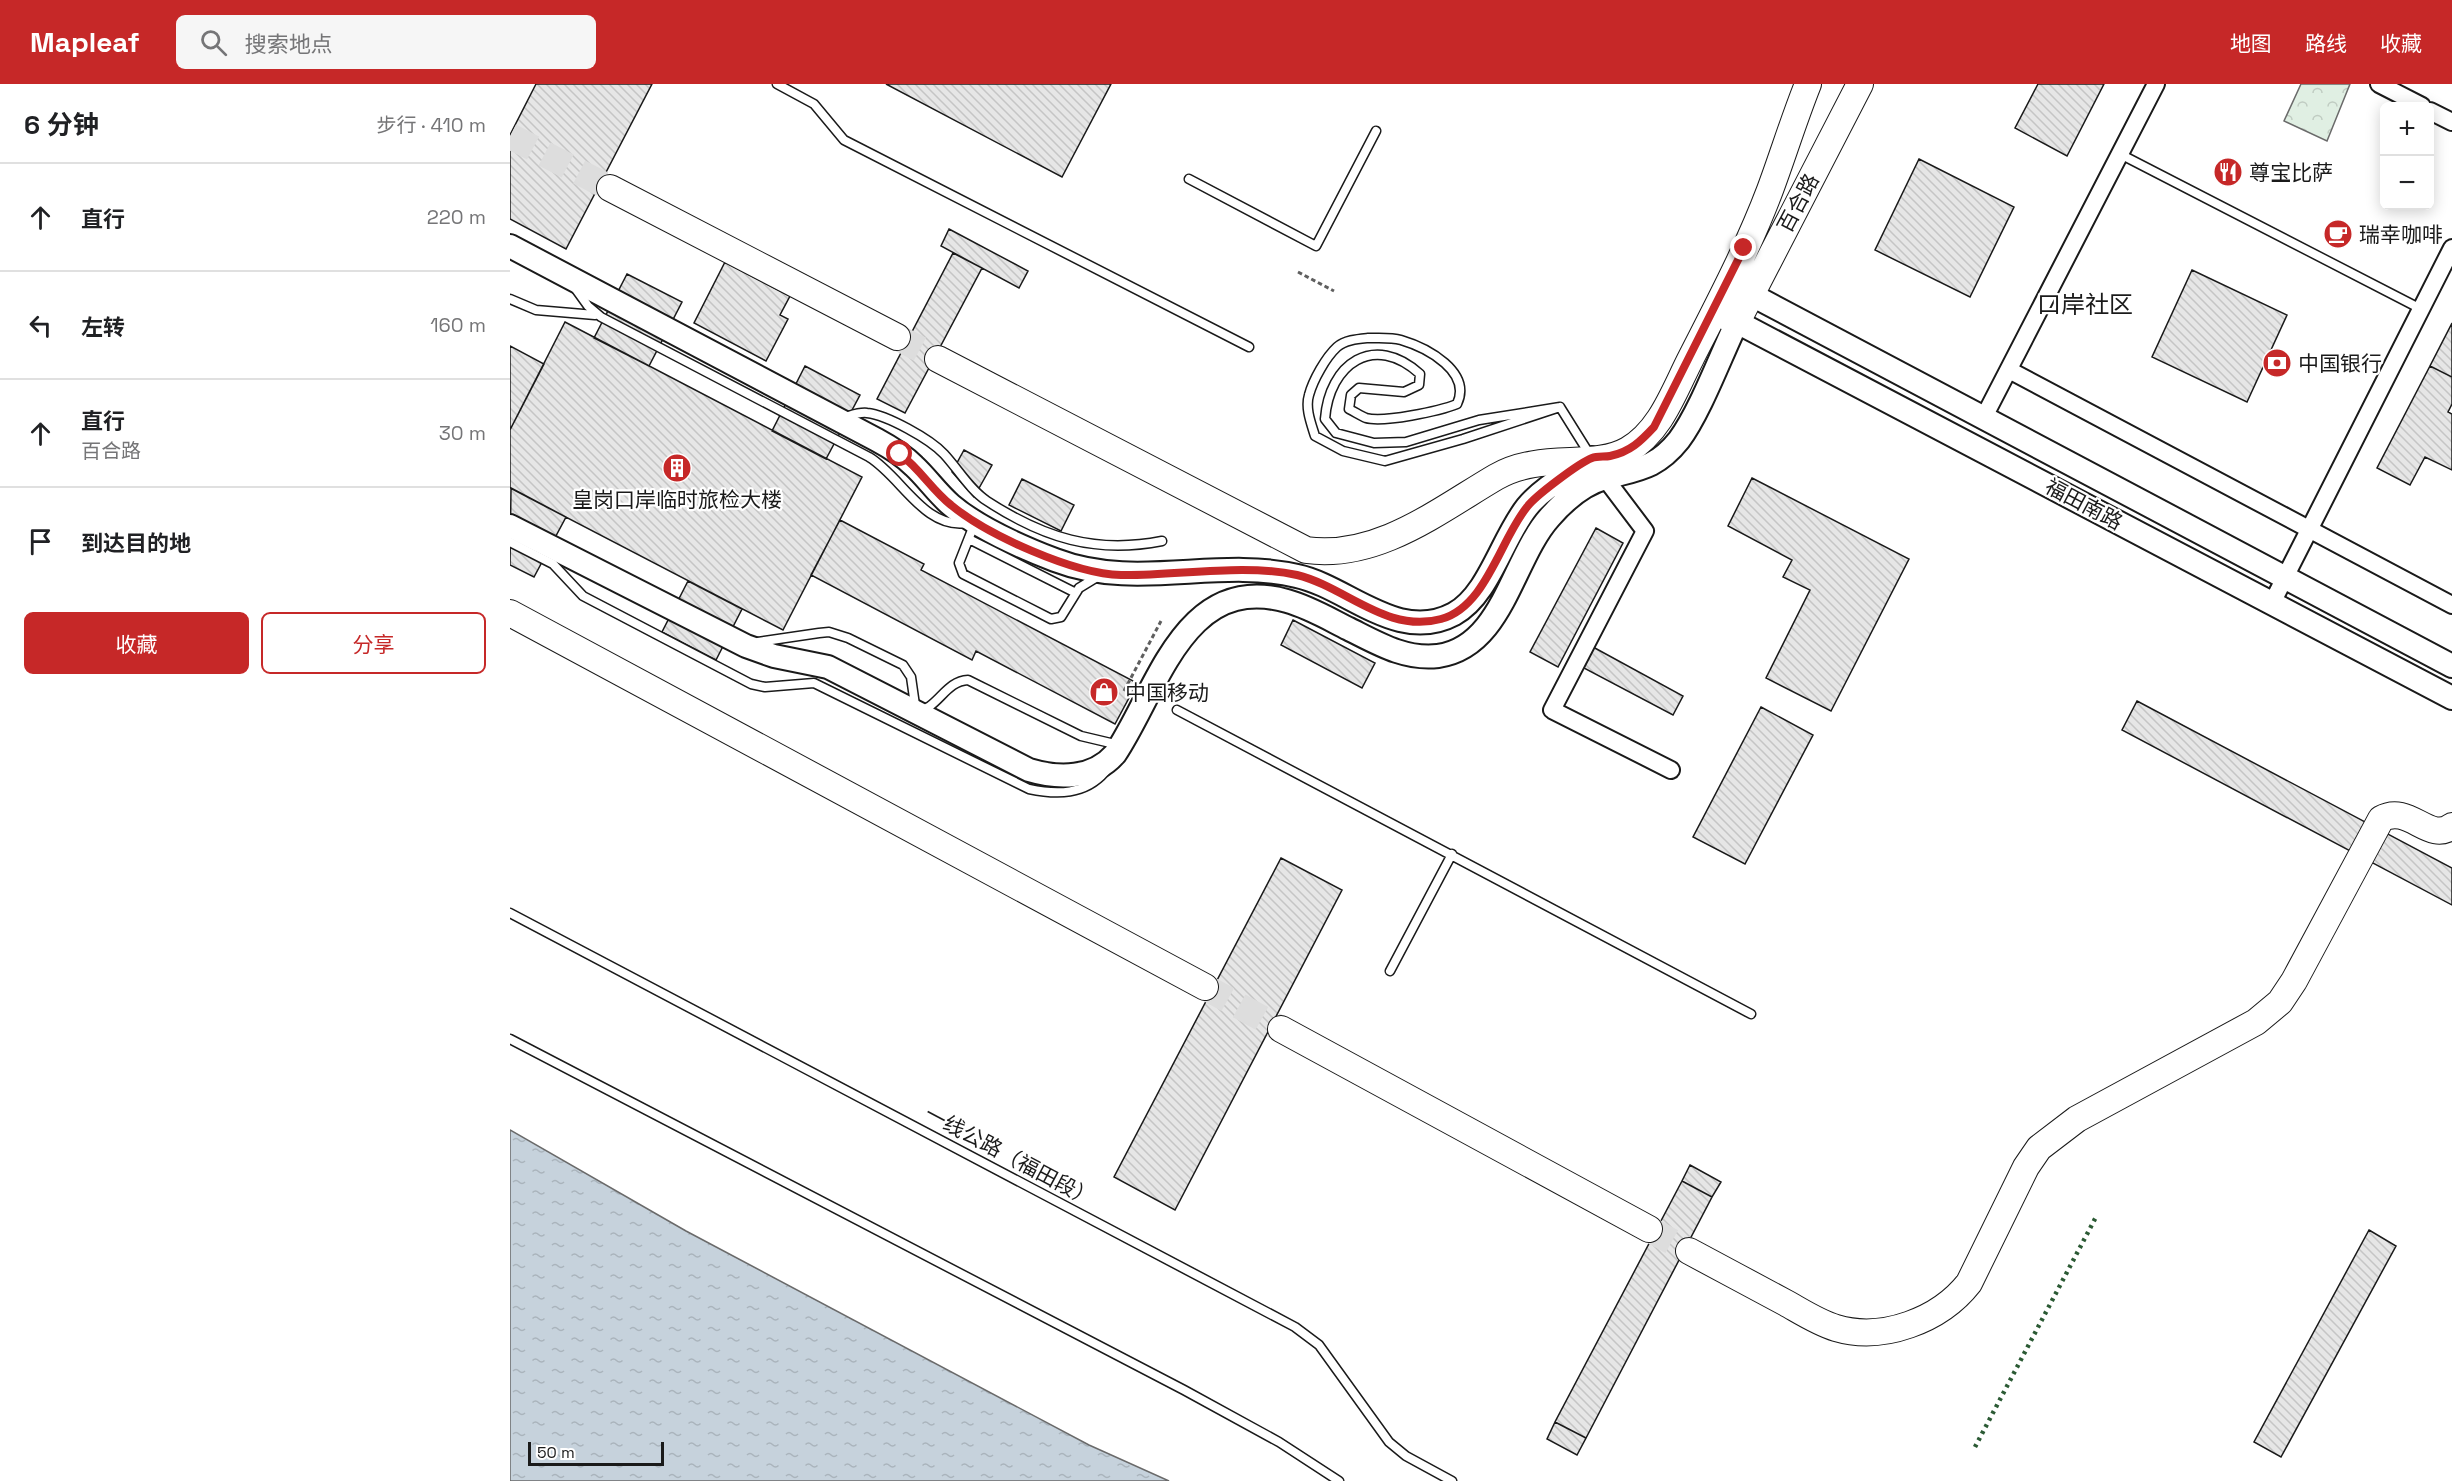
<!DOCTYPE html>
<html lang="zh">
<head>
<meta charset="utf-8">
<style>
	:root { --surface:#fff; --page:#f6f6f6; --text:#202124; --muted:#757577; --line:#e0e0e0; --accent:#c62828 }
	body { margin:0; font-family:"Space Grotesk","Noto Sans SC",sans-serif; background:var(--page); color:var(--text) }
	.controls { position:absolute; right:18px; top:18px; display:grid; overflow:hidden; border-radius:9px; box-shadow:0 3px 15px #0003 }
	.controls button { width:54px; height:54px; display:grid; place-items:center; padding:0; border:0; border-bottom:2px solid var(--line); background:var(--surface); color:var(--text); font:30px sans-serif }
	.scale { position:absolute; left:18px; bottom:15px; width:136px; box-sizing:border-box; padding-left:6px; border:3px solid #1a1a1a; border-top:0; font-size:16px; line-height:21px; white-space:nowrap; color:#1a1a1a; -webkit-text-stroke:4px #fff; paint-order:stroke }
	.stop { position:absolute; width:18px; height:18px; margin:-14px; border:4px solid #c62828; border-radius:50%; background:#fff }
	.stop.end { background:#c62828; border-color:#fff; box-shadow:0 2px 6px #0008 }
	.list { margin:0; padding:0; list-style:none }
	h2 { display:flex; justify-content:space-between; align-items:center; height:78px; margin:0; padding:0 24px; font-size:26px }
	h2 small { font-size:20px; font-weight:400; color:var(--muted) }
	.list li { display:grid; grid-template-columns:39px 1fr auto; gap:18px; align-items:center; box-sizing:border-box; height:108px; padding:0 24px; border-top:2px solid var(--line) }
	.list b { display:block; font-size:22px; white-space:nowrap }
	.list p { margin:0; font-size:20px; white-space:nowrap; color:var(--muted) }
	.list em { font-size:20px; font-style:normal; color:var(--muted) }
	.actions { display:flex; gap:12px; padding:18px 24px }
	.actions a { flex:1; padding:14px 0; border:2px solid var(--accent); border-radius:9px; text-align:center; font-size:21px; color:var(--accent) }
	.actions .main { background:var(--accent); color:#fff }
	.icon { flex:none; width:33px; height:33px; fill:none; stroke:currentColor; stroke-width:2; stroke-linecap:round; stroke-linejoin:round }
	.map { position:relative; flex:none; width:1942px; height:1397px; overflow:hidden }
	header { display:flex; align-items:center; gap:36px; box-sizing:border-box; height:84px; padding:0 30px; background:var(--accent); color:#fff }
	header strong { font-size:28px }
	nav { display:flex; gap:33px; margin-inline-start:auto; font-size:21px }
	.search { width:420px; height:54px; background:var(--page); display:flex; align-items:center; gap:15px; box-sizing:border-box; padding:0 21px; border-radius:9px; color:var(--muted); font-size:22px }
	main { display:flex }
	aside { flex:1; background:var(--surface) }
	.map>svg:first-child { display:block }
	.forest { fill:url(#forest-crowns); stroke:#6a6a6a; stroke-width:1.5 }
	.water { fill:url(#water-ripples); stroke:#6a6a6a; stroke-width:1.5 }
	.building { fill:url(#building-back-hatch); stroke:#1a1a1a; stroke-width:1.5 }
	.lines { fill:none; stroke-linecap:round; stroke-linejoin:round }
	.primary-tunnel { stroke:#ddd; stroke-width:26; stroke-dasharray:26 13; stroke-linecap:butt }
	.lane-casing { stroke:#1a1a1a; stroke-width:11 }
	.street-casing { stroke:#1a1a1a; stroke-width:20 }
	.secondary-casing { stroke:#1a1a1a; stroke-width:26 }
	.primary-casing { stroke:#1a1a1a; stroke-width:28 }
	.path { stroke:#5f5f5f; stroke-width:3; stroke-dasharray:4.5 3; stroke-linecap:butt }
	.lane { stroke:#fff; stroke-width:8 }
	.street { stroke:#fff; stroke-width:16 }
	.secondary { stroke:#fff; stroke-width:22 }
	.primary { stroke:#fff; stroke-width:26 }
	.hedge { stroke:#2b5a34; stroke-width:4.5; stroke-dasharray:3 4.5; stroke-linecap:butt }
	.route { stroke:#c62828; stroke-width:8 }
	.labels { text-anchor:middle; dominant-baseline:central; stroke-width:4.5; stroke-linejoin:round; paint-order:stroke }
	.poi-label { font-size:21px; fill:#1a1a1a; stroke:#fff; text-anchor:start }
	.street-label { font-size:21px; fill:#1a1a1a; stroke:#fff }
	.quarter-label { font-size:24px; fill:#1a1a1a; stroke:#fff }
</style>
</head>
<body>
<header>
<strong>Mapleaf</strong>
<div class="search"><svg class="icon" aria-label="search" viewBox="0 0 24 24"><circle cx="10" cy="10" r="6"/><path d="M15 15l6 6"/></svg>搜索地点</div>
<nav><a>地图</a><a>路线</a><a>收藏</a></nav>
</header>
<main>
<aside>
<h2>6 分钟<small>步行 · 410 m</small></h2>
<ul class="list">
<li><svg class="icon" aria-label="ahead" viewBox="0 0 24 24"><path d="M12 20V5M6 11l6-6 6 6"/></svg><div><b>直行</b></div><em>220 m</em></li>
<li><svg class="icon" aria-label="left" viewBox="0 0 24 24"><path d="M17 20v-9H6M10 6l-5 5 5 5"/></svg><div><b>左转</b></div><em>160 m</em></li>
<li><svg class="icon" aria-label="ahead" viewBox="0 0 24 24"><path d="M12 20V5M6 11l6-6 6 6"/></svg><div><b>直行</b><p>百合路</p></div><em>30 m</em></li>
<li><svg class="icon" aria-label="arrive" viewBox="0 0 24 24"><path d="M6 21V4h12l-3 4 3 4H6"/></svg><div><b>到达目的地</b></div></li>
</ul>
<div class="actions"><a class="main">收藏</a><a>分享</a></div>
</aside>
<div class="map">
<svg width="1942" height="1397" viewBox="0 0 1942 1397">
	<defs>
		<pattern id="forest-crowns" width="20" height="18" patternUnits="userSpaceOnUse" patternTransform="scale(1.5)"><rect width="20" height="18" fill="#e0efe3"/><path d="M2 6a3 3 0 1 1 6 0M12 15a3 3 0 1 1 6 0" fill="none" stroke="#c0ccc2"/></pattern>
		<pattern id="water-ripples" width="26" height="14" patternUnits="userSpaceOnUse" patternTransform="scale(1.5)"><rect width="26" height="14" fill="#c6d2dc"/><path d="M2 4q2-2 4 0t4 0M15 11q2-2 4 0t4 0" fill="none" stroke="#aab4bc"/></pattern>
		<pattern id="building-back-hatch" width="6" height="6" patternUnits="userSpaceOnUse" patternTransform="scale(1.5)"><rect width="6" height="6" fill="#e6e6e6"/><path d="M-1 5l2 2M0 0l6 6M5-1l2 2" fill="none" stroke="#c5c5c5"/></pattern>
	</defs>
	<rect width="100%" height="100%" fill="#fff"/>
	<path class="forest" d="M1791,0h49l-23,57 -43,-20z"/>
	<path class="water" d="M0,1046l176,101 403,214 80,36h-659z"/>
	<path class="building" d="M26,0h116l-86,165 -56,-30v-84z
		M376,0h225l-49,93z
		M1528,0h66l-37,72 -52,-28z
		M1409,75l95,48 -44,90 -95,-47z
		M439,145l79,42 -9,17 -78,-42z
		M443,169l29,15 -77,145 -28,-14z
		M215,178l65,34 -10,19 8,4 -22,42 -72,-38z
		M1682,186l95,45 -40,87 -95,-45z
		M117,190l55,28 -33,64 -55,-28z
		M55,238l297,155 -79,153 -273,-142v-58z
		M1942,239v54l-22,-11z
		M0,262l34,18 -34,66z
		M295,282l55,29 -34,64 -54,-28z
		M1920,282l22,11v27l-4,8 4,2v56l-27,-13 -15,28 -33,-17z
		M454,366l28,15 -18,32 -22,-25z
		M1242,394l157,81 -78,152 -65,-33 44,-88 -27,-13 9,-17 -64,-34z
		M512,395l52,26 -13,26 -52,-26z
		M1,404l55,29 -32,60 -24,-12z
		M330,436l84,44 -3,6 216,113 -22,41 -139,-73 -4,9 -161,-85z
		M1086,444l27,15 -65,124 -28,-15z
		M178,497l54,28 -26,51 -54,-28z
		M783,536l82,43 -13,25 -81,-43z
		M1083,563l90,49 -10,19 -91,-48z
		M1627,617l315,167v37l-330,-175z
		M1251,623l52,28 -68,129 -52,-27z
		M771,774l61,32 -167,320 -61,-33z
		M1180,1081l31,17 -9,15 -30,-16z
		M1172,1097l30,16 -126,241 -31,-16z
		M1859,1146l27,16 -115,211 -27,-15z
		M1045,1338l31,16 -9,17 -30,-16z"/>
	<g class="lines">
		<path class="primary-tunnel" d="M0,52l100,52
			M387,253l41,22
			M695,903l76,42
			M1139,1145l40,22"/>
		<g class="lane-casing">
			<path id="lane" d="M267,0l37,20 30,36 405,207
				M1610,70l301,155
				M679,95l127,67 60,-115
				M65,204l13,18 13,11 268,140c32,19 55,72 97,66
				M0,215l26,11 59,5
				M858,254c11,0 23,-1 33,2 27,8 71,32 56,64 -17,7 -74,19 -91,14 -5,-2 -11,-6 -17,-9l2,-14 8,-7 45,4 15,-7 1,-11c-46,-42 -91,-10 -95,45l11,14 38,10 32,-1 73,-22 81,-13 -97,32 -78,22 -42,-10 -28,-15c-4,-13 -10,-28 -6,-41 4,-15 17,-38 28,-48 8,-7 21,-8 31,-9z
				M1050,323l30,48
				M335,333c7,-2 15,-5 22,-4 20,2 63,26 77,41 14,15 26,36 43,47 57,37 108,53 175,40
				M464,441l-15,38 4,11 88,45 10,-2 18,-29 18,-11
				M459,455l107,54
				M0,458l43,22 30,32 168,88 14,3 49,-4 215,106c28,6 56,6 76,-17
				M248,558l61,-9 10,-1 19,6 55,27 8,12 5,35c22,-3 29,-31 52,-32l113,56 38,9
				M667,626l574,304
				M0,829l785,414 24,18 70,97 17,14 46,25
				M880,887l62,-117
				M0,955l674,351 95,52 60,39"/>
		</g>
		<g class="street-casing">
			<path id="street" d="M1869,0l43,22
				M1920,27l22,11
				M1499,286l443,235
				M1474,333l172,-333
				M1095,394l40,53 -93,179 119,60
				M1762,519l180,-355"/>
		</g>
		<g class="secondary-casing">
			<path id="secondary" d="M0,162l367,194c13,7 26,15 37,26 13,12 23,27 37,39 28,24 70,42 104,55 81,31 162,-3 242,16 51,11 101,68 157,38 35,-19 48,-76 73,-107 16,-20 44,-34 65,-49
				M1240,210l702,372
				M0,442l236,120 28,10 54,11 201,103c30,9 64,9 86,-16 43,-64 69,-182 172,-153 22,6 42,18 62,28 28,14 56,31 89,27 65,-9 74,-97 112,-139 14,-16 34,-33 55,-39 32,-9 51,-9 74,-38 21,-28 42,-85 58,-118l715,376"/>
		</g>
		<g class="primary-casing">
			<path id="primary" d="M100,104l287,149
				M1205,227l22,11 123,-238
				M428,275l368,191c71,10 132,-39 190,-73 45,-26 97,-7 132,-27 33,-19 46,-59 63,-92 28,-55 57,-110 79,-168 13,-35 24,-71 38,-106
				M0,529l695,374
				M771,945l368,200
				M1179,1167c32,17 65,35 97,52 16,9 33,20 50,25 47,14 104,-8 133,-45l57,-116 13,-19 38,-29 179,-97 24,-20 14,-21 87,-162c28,-16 48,25 71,7"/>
		</g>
		<path class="path" d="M788,188l36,19
			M614,607l37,-70"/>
		<use href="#lane" class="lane"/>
		<use href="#street" class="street"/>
		<use href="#secondary" class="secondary"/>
		<use href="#primary" class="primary"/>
		<path class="hedge" d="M1465,1363l121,-230"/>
	</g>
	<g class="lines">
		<path class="route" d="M390,370c20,15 32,36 51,51 36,30 123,69 170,70 56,1 122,-12 176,0 49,12 90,59 144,44 45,-12 59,-79 86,-112 8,-11 52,-44 65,-49 5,-2 13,-1 18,-2 20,-4 31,-15 44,-29l90,-179"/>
	</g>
	<defs>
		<g id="restaurant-disc" transform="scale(1.5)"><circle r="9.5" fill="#c62828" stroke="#fff"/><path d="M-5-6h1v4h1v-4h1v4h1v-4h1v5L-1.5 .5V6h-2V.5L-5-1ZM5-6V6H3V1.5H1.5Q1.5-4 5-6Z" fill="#fff"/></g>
		<g id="cafe-disc" transform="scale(1.5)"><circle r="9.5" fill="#c62828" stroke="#fff"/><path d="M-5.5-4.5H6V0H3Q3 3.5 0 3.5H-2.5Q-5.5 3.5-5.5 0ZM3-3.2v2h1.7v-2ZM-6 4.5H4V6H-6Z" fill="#fff"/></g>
		<g id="bank-disc" transform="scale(1.5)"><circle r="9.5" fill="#c62828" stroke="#fff"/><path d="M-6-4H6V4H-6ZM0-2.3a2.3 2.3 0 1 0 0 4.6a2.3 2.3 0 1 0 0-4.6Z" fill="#fff"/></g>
		<g id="building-disc" transform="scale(1.5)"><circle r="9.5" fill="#c62828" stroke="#fff"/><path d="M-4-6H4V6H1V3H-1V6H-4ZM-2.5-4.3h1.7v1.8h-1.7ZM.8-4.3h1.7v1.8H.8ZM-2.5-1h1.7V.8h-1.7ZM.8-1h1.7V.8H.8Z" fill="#fff"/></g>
		<g id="shop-disc" transform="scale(1.5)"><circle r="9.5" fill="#c62828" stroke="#fff"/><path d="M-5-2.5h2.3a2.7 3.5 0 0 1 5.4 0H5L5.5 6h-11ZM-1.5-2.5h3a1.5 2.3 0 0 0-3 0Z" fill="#fff"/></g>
	</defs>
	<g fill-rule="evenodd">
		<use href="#restaurant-disc" x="1718" y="88"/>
		<use href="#cafe-disc" x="1828" y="150"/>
		<use href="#bank-disc" x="1767" y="279"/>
		<use href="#building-disc" x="167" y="384"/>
		<use href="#shop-disc" x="594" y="608"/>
	</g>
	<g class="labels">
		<g class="poi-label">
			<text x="1739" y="88">尊宝比萨</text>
			<text x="1849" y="150">瑞幸咖啡</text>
			<text x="1788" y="279">中国银行</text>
			<text x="167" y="415" text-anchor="middle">皇岗口岸临时旅检大楼</text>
			<text x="615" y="608">中国移动</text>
		</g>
		<g class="street-label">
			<text transform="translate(1288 119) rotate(-62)">百合路</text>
			<text transform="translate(1574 420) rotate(28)">福田南路</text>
			<text transform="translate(500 1072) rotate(28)">一线公路（福田段）</text>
		</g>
		<g class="quarter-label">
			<text x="1575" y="220">口岸社区</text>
		</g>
	</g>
</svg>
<div class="controls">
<button>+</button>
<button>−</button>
</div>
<div class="scale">50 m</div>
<div class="stop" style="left:390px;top:370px"></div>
<div class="stop end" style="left:1234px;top:164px"></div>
</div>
</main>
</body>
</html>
